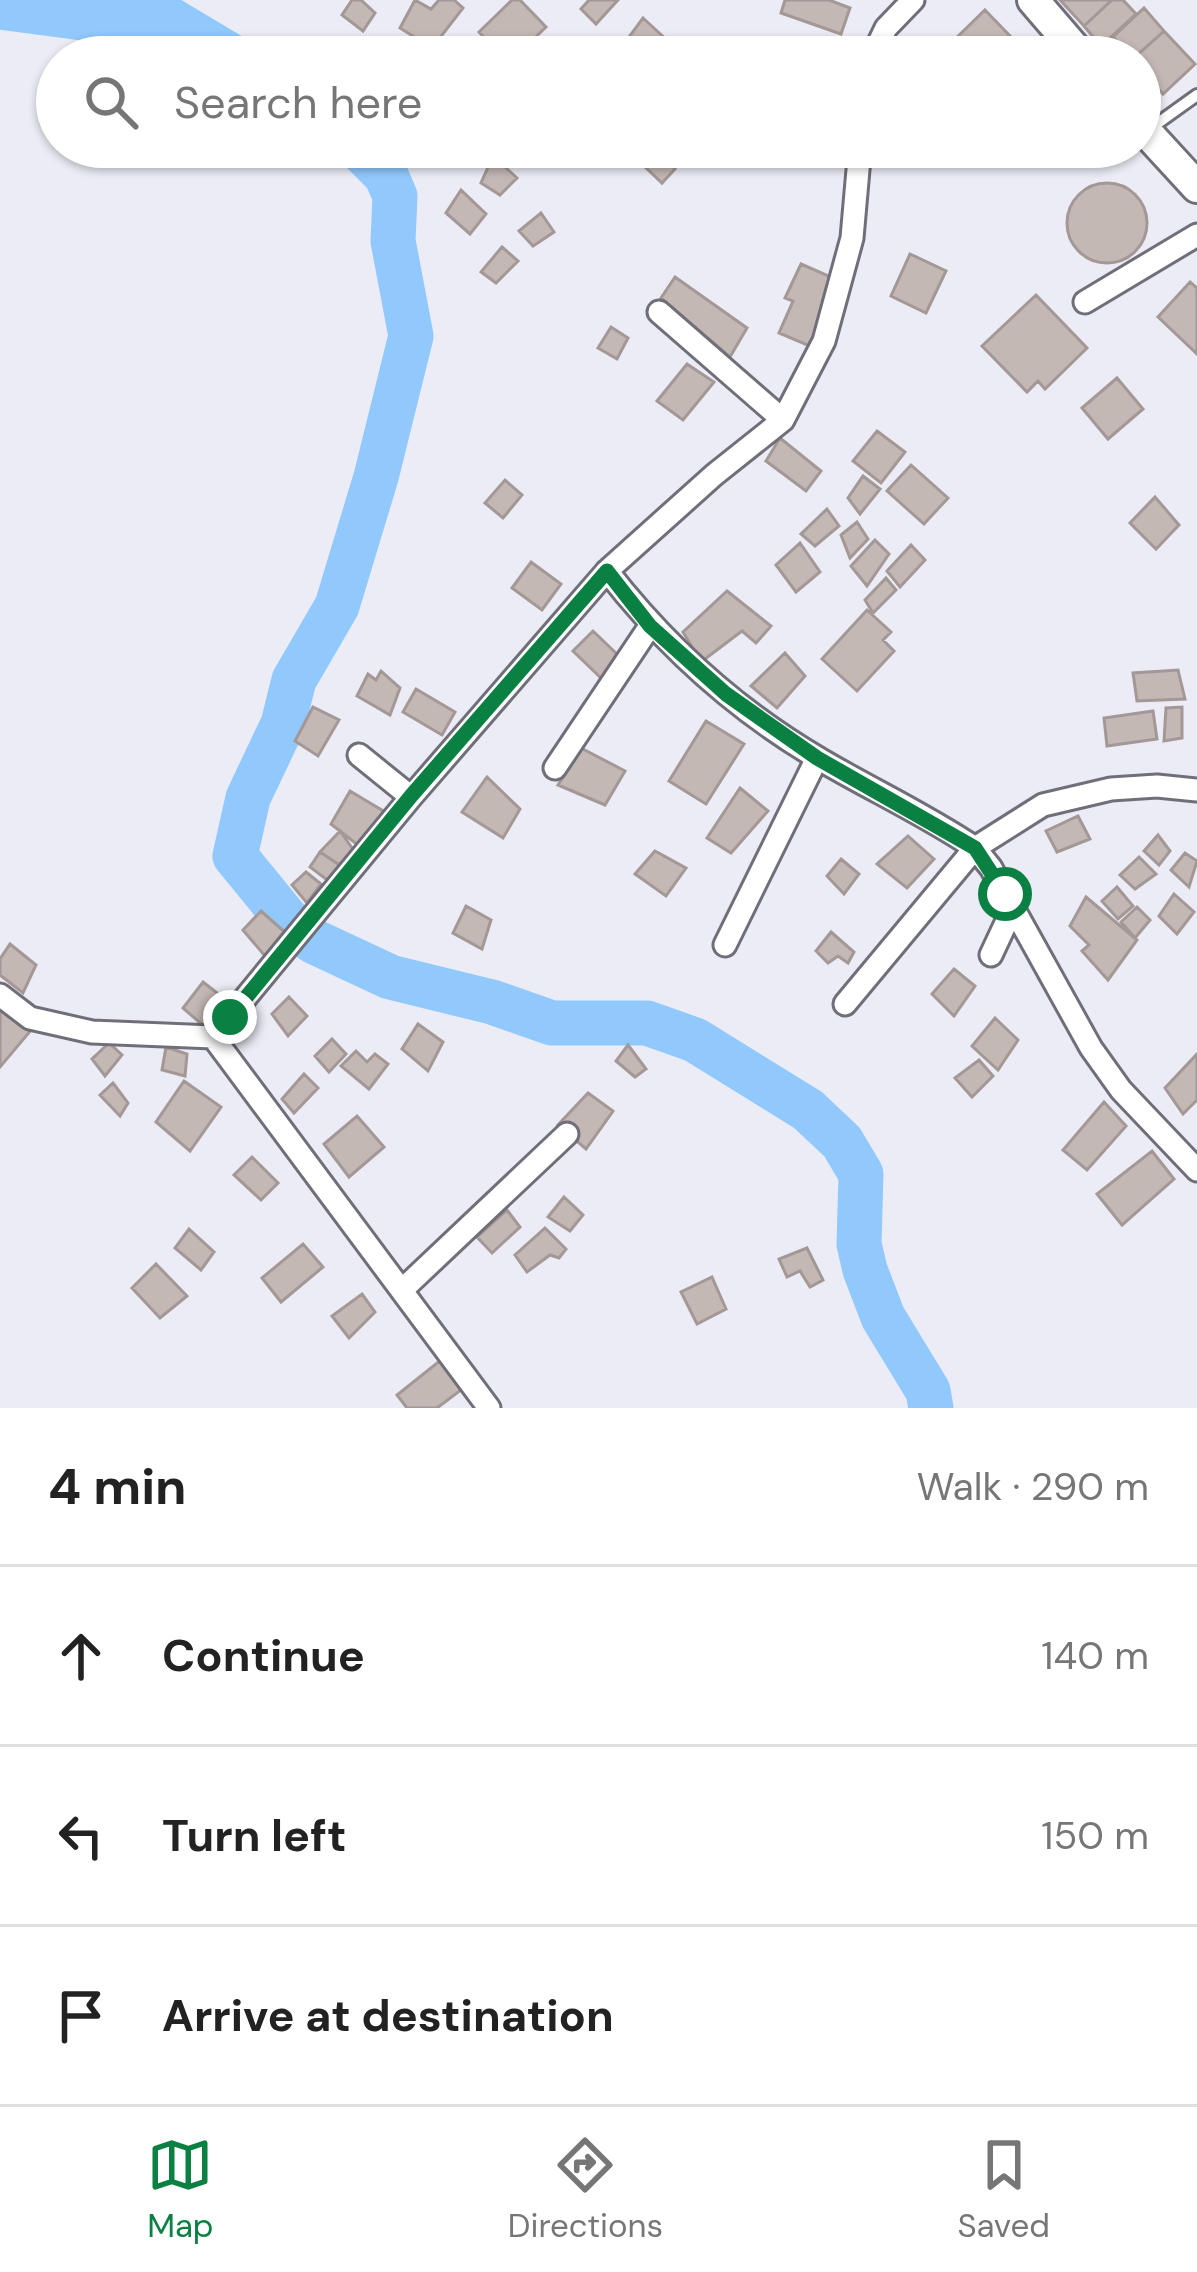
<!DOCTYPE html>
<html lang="en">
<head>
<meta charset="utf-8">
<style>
	:root { --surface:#fff; --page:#f6f6f6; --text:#222; --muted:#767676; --line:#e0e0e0; --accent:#0b8043 }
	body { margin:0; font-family:"DM Sans",sans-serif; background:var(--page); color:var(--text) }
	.stop { position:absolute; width:36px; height:36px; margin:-27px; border:9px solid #0b8043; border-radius:50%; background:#fff }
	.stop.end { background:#0b8043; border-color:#fff; box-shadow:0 3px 12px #0008 }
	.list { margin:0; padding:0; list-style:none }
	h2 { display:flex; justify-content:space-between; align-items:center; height:156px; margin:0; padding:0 48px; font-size:51px }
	h2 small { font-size:39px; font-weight:400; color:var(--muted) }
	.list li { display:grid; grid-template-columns:78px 1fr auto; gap:36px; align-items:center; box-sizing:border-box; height:180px; padding:0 48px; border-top:3px solid var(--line) }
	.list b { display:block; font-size:45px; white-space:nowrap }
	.list em { font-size:39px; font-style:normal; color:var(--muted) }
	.icon { flex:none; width:66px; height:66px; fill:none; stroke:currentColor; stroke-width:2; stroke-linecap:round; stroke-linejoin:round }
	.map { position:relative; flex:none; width:1197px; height:1408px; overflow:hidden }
	.search { position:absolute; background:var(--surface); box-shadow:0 3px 9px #0004; left:36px; right:36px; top:36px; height:132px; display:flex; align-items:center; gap:30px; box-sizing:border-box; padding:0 42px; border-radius:66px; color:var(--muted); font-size:45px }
	.sheet { height:696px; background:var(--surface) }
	nav { display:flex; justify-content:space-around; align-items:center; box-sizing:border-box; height:168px; border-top:3px solid var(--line); background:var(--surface); font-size:33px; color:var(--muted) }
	nav a { display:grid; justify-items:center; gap:6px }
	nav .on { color:var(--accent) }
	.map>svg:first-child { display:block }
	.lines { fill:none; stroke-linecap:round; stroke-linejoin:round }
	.river { stroke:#91c9fc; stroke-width:45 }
	.building { fill:#c4b8b5; stroke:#a49896; stroke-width:3 }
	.lane-casing { stroke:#706f79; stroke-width:16 }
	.street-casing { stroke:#706f79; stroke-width:27 }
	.secondary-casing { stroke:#706f79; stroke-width:36 }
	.lane { stroke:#fff; stroke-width:10 }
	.street { stroke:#fff; stroke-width:21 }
	.secondary { stroke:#fff; stroke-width:30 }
	.route { stroke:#0b8043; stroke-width:15 }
</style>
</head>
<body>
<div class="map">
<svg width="1197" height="1408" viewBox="0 0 1197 1408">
	<rect width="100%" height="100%" fill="#ececf6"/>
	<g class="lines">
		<path class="river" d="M0,7l90,12 76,-2 67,40
			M293,927l-58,-71 13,-58 35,-74 11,-44 43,-74 39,-129 35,-141 -18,-95 2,-45 -9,-21 -28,-28
			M313,941l77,36 102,25 60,21h95l48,17 113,70 34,32 19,32 -2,70 6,26 18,47 45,74 3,17"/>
	</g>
	<path class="building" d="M352,0h9l14,13 -12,18 -21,-16z
		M415,0l16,9 8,-9h15l9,8 -31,40 -32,-20z
		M512,0h8l26,27 -31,30h-12l-24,-25z
		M589,0h29l-22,24 -15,-15z
		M785,0h44l21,8 -9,26 -60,-21z
		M1060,0h52l-28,26z
		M1112,0h11l13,14 -35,32 -17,-20z
		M1144,8l20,23 -29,26h-5l-17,-20z
		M985,10l26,27 -21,20h-33l-10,-10z
		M643,18l26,24 -13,15h-12l-18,-16z
		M1164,31l31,33 -32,30 -23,-26v-11h-5z
		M658,149l17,20 -13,14 -19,-18z
		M493,156l24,22 -17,17 -19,-12z
		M1067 223a40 40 0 1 1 80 0a40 40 0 1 1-80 0Z
		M461,190l25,24 -16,20 -24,-21z
		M541,213l13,19 -21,14 -14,-15z
		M502,247l16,14 -22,22 -15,-11z
		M910,254l36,17 -20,42 -35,-17z
		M801,264l30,13 -19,70 -33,-14 14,-32 -8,-3z
		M675,277l72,51 -17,29 -69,-59z
		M1190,282l7,6v66l-39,-37z
		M1036,295l51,53 -42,41 -7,-8 -11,11 -45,-46z
		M611,327l17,11 -11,21 -19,-11z
		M687,364l27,18 -31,38 -26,-19z
		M1117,378l26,31 -35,30 -26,-31z
		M877,431l28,21 -24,31 -28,-22z
		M780,438l41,33 -15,20 -40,-30z
		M911,465l37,33 -24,26 -37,-33z
		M863,476l17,13 -20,25 -12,-16z
		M505,480l17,15 -19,23 -18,-15z
		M1155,497l24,28 -23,24 -26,-26z
		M827,509l12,17 -24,20 -14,-12z
		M857,522l11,17 -18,19 -9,-23z
		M875,540l14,14 -22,32 -16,-20z
		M800,543l20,29 -24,20 -20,-27z
		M911,545l14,15 -25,27 -13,-16z
		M531,562l30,22 -19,26 -30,-22z
		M886,578l10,12 -23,23 -8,-13z
		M727,591l44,35 -15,17 -14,-12 -41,31 -18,-30z
		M867,610l24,22 -8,8 11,11 -37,40 -35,-32z
		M593,631l27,26 -19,21 -28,-27z
		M785,653l20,23 -28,32 -26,-22z
		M1178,670l7,29 -48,2 -4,-28z
		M381,671l19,17 -10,27 -33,-19 11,-22 8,6z
		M416,689l39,23 -13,23 -39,-23z
		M313,707l26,13 -21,36 -23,-15z
		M1182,707v31l-18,3 2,-33z
		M1153,711l4,28 -50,7 -3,-28z
		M706,721l38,23 -38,60 -37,-23z
		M581,748l44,23 -20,34 -47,-20z
		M487,777l33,32 -17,29 -41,-26z
		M740,788l28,23 -37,42 -24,-15z
		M350,791l35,21 -26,34 -28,-22z
		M1078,816l12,23 -33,13 -11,-21z
		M340,831l15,21 -14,14 -21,-14z
		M1158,835l12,16 -11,14 -15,-14z
		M908,836l26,23 -27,29 -30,-24z
		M655,851l31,17 -20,28 -31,-22z
		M320,852l21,14 -11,16 -20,-15z
		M1185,853l12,8 -8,26 -18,-17z
		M1139,857l17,17 -21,15 -15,-14z
		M841,859l18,15 -15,20 -17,-18z
		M306,872l15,12 -14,19 -15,-18z
		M1117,887l16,19 -15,13 -16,-18z
		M1174,894l20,18 -17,22 -18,-18z
		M1086,897l51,43 -29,40 -26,-29 7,-6 -19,-19z
		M466,906l25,14 -9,29 -29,-16z
		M1137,907l13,13 -15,18 -14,-16z
		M261,911l25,22 -21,23 -22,-26z
		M831,932l23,20 -6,11 -10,-7 -10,7 -12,-12z
		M10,944l26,21 -13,28 -23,-18v-16z
		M954,969l21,17 -21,30 -22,-22z
		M203,982l27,21 -24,25 -23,-20z
		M289,997l18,19 -19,20 -16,-22z
		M0,1002l32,27 -32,38z
		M995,1018l23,22 -20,30 -26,-24z
		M418,1024l25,18 -15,29 -26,-22z
		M332,1039l14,15 -17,18 -14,-16z
		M109,1043l13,12 -17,21 -13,-17z
		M628,1045l18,24 -11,8 -19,-16z
		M166,1047l21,7 -2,22 -23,-6z
		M356,1051l11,11 8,-8 13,10 -19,25 -28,-23z
		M1197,1054v46l-14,14 -18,-26z
		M979,1060l14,16 -21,21 -17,-19z
		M304,1074l14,14 -24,25 -12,-14z
		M184,1081l37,26 -31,44 -34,-29z
		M113,1083l15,20 -8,13 -20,-21z
		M588,1093l25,18 -27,38 -28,-24z
		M1104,1102l22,24 -39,44 -24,-20z
		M357,1116l27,31 -35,30 -25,-33z
		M1152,1151l22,28 -52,46 -25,-31z
		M252,1157l26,26 -17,17 -27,-25z
		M564,1197l19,18 -13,16 -22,-14z
		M507,1210l13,17 -28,26 -15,-16z
		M545,1228l21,21 -7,9 -9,-3 -23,17 -12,-17z
		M189,1229l25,23 -13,18 -26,-22z
		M303,1244l20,23 -42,35 -19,-24z
		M807,1248l16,32 -13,7 -10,-16 -13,6 -8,-18z
		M156,1264l31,32 -27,22 -28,-30z
		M712,1277l14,32 -29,15 -16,-32z
		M362,1294l13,18 -26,26 -17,-22z
		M441,1360l20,30 -24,18h-30l-10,-13z"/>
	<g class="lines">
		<g class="lane-casing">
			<path id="lane" d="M1151,128l46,-33"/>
		</g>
		<g class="street-casing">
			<path id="street" d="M872,57l14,-29 27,-28
				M1085,302l112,-67
				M659,312l124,108
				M607,571c60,77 130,140 214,189 51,30 105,55 154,88l16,20 100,180 30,42 76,80
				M359,755l52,42
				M555,768l95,-142
				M725,945l92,-187
				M991,955l22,-47
				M0,995l30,23 62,14 121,5
				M845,1004l130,-156 68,-43 68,-16 46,-3 40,4
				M402,1290l165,-156
				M489,1408l-276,-371 198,-240 196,-226 107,-96 69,-55 41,-79 28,-103 8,-91"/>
		</g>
		<g class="secondary-casing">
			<path id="secondary" d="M1033,0l49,57
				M1140,125l57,62"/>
		</g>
		<use href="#lane" class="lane"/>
		<use href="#street" class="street"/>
		<use href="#secondary" class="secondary"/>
	</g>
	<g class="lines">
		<path class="route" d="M230,1017l181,-221 196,-225 43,55 76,68 91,64 158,90 30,46"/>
	</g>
</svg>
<div class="stop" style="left:1005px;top:894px"></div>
<div class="stop end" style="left:230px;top:1017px"></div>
<div class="search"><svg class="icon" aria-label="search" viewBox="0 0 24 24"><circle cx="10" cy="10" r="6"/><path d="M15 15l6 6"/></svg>Search here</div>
</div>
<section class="sheet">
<h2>4 min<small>Walk · 290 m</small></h2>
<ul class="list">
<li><svg class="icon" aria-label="ahead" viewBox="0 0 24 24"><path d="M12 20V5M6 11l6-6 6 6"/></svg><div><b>Continue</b></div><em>140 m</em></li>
<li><svg class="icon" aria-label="left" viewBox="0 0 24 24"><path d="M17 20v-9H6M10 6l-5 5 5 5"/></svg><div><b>Turn left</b></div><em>150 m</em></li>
<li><svg class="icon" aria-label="arrive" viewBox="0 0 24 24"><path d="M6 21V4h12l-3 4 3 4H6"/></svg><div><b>Arrive at destination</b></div></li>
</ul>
</section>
<nav>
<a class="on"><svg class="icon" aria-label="map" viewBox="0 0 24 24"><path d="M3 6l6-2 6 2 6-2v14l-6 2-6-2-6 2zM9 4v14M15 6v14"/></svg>Map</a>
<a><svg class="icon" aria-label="directions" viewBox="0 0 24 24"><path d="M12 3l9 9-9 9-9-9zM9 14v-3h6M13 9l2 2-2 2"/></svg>Directions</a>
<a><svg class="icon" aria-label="saved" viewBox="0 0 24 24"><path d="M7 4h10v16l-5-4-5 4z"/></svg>Saved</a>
</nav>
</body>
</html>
